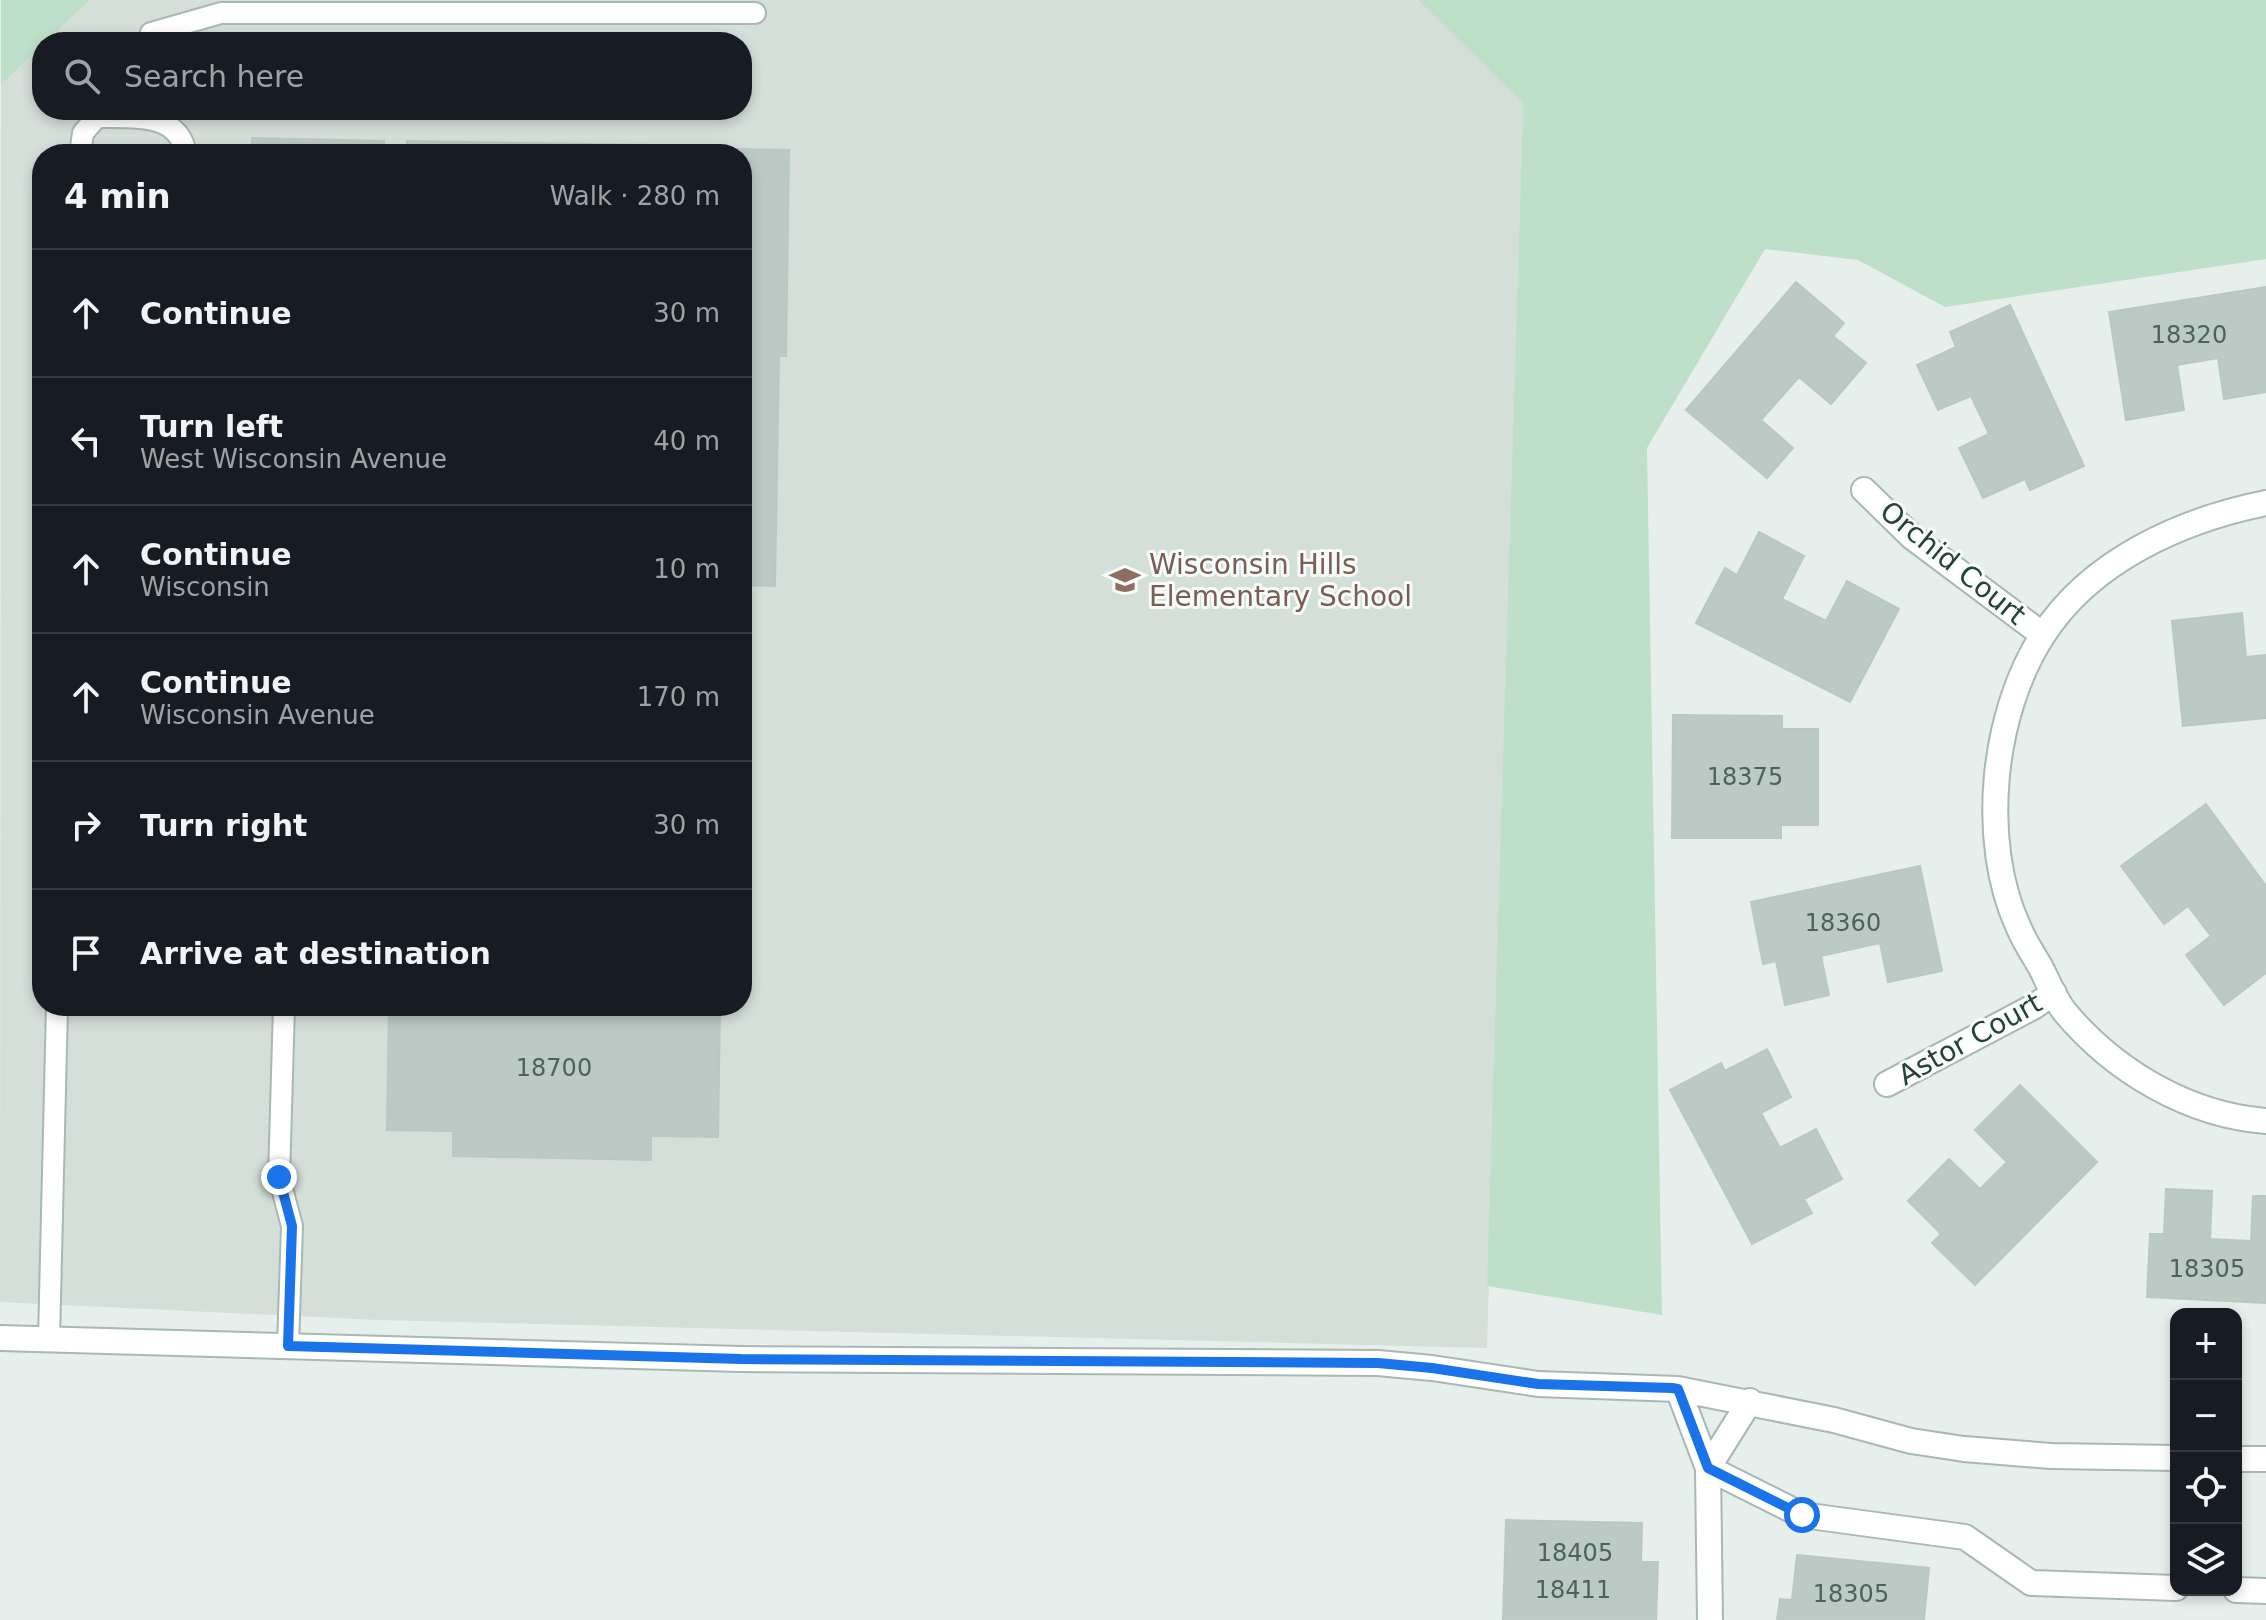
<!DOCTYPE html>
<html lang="en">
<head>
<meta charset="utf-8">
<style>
	:root { --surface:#171b24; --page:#242831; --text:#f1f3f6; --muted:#9ea1a6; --line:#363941 }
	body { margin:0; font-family:"DejaVu Sans",sans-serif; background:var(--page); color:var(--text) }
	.controls { position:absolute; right:24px; bottom:24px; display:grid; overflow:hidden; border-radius:16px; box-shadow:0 4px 12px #0003 }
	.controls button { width:72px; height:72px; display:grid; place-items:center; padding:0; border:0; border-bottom:2px solid var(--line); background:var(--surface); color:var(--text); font:40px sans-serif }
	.stop { position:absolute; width:24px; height:24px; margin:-18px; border:6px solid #1a73e8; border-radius:50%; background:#fff }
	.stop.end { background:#1a73e8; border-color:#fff; box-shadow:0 2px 8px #0008 }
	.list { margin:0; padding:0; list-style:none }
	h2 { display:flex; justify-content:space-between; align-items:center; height:104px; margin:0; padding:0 32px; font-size:34px }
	h2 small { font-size:26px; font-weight:400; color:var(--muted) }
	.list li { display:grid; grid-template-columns:52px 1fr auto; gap:24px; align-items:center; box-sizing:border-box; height:128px; padding:0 32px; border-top:2px solid var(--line) }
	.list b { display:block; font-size:30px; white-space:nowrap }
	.list p { margin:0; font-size:26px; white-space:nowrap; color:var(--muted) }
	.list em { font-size:26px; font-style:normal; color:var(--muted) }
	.icon { flex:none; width:44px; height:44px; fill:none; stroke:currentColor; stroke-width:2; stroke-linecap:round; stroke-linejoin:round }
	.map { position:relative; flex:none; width:2266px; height:1620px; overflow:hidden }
	.search { position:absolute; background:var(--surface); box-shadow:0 4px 12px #0003; left:32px; top:32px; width:720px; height:88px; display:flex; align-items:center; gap:20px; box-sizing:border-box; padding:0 28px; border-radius:32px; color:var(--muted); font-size:30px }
	.panel { position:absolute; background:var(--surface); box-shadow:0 4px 12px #0003; left:32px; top:144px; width:720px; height:872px; border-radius:32px }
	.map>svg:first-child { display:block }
	.built { fill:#d4dfda; fill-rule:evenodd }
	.green { fill:#bfe0c8 }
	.building { fill:#bbcac4; stroke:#b8c9c2; stroke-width:2 }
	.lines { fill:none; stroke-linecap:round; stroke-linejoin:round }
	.lane-casing { stroke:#a8b8b2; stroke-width:24 }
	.street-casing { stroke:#a8b8b2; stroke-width:28 }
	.lane { stroke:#fff; stroke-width:20 }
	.street { stroke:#fff; stroke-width:24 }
	.route { stroke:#1a73e8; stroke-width:10 }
	.labels { text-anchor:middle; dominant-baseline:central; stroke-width:6; stroke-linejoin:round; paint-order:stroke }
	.number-label { font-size:24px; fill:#4a645c }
	.street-label { font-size:28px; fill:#24423a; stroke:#f7fbf9 }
	.education-label { font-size:28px; fill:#785e54; stroke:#f7fbf9; text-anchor:start }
</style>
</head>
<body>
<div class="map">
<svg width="2266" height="1620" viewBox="0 0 2266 1620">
	<rect width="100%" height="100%" fill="#e6efeb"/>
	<path class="built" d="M90,0h1328l105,104 -36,1244 -1109,-28 -378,-18 1,-1217 41,-39v64h700v-68h-696zM42,154h700v852h-700z"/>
	<path class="green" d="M1,0h89l-44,42h-4v4l-41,39z
		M1418,0h848v259l-321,48 -87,-47 -93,-11 -118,199 15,867 -175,-29 36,-1182z"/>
	<path class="building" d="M252,138l132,3 -1,13h-131z
		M407,141l241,4v9h-241z
		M669,148l120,2 -3,206h-7l-4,230 -33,-1v-431h-73z
		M1796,282l48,41 -11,13 33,27 -35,41 -32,-27 -38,43 32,28 -26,30 -81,-68z
		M2266,287v105l-42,7 -6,-41 -41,7 7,45 -58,10 -17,-108z
		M2010,305l74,161 -54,24 -5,-11 -42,19 -24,-50 30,-14 -18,-38 -33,14 -21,-45 39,-18 -6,-15z
		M1759,532l45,24 -22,43 44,22 21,-40 52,28 -49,93 -154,-79 29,-55 12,7z
		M2242,613l4,44 20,-2v63l-83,8 -11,-105z
		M1673,715l109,1v13h36v96h-37v13h-109z
		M2206,804l60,82v87l-42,32 -38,-50 25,-19 -23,-30 -24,18 -43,-58z
		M1920,866l22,105 -54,11 -8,-39 -59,13 8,39 -44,10 -9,-44 -13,3 -12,-62z
		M389,1006h331l-2,131 -67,-1v24l-198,-4v-25l-66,-1z
		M1767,1049l24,48 -30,16 19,35 36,-19 26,50 -38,20 8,14 -60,31 -82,-154 51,-27 4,8z
		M2020,1085l77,77 -122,123 -43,-42 9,-9 -33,-33 41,-42 31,30 27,-27 -32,-32z
		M2166,1189l46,2 -2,48 41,2 2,-45h13v107l-119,-6 3,-63h14z
		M1506,1520l136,3 -1,39h17l-2,58h-153z
		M1797,1555l132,13 -5,52h-147l3,-21 12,1z"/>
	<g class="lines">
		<g class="lane-casing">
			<path id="lane" d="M148,42l3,-9 70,-20h534
				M80,154l3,-21 14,-16c34,1 82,-6 89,37
				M284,1006l-5,171 13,49 -4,120
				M49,1339l8,-333"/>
		</g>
		<g class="street-casing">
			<path id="street" d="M1864,490l48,47 131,98
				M2266,503c-84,17 -175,57 -223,132 -51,78 -64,206 -25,291 6,15 15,28 23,42 7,14 14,31 23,43 50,60 124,104 202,110
				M1887,1084l146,-77 21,-14
				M0,1338l741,21 637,4 54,5 106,16 140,5 156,31 77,21 53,8 87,7 125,2
				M1678,1389l30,79 42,-67
				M2236,1459h30
				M2236,1590l30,1
				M1710,1620l-2,-152 94,47 163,22 66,46 145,5"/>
		</g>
		<use href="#lane" class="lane"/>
		<use href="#street" class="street"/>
	</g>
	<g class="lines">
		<path class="route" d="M279,1177l13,49 -4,120 453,13 637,4 54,5 106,16 134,4 6,1 30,79 94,47"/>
	</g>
	<defs>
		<g id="school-bare" transform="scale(2.4)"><path d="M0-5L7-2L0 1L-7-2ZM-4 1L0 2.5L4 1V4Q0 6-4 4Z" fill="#8d6e63" stroke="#f7fbf9" stroke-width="2.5" paint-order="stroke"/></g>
	</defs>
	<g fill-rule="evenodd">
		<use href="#school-bare" x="1125" y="580"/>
	</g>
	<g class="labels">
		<g class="number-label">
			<text x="2189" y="335">18320</text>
			<text x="1745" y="777">18375</text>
			<text x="1843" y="923">18360</text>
			<text x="554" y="1068">18700</text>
			<text x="2207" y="1269">18305</text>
			<text x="1575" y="1553">18405</text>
			<text x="1573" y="1590">18411</text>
			<text x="1851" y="1594">18305</text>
		</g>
		<g class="street-label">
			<text transform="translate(1953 563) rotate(39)">Orchid Court</text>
			<text transform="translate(1970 1039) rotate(-29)">Astor Court</text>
		</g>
		<g class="education-label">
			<text x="1149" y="564">Wisconsin Hills<tspan x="1149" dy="32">Elementary School</tspan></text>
		</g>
	</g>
</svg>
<div class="controls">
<button>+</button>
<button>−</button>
<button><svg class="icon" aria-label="locate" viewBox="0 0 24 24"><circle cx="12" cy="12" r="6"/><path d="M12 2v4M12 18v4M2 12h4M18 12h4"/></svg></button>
<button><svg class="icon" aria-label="layers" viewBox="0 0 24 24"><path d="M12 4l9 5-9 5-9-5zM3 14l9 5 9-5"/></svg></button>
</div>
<div class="stop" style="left:1802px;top:1515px"></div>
<div class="stop end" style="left:279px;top:1177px"></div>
<div class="search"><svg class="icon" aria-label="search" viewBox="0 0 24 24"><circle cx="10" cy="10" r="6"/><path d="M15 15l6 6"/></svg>Search here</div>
<section class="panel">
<h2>4 min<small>Walk · 280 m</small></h2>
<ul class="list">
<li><svg class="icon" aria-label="ahead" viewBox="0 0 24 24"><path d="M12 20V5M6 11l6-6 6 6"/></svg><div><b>Continue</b></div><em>30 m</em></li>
<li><svg class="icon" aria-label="left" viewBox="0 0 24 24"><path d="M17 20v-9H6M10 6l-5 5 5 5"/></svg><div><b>Turn left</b><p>West Wisconsin Avenue</p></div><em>40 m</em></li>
<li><svg class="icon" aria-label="ahead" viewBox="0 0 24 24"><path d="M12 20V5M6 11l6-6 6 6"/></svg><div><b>Continue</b><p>Wisconsin</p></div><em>10 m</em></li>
<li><svg class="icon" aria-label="ahead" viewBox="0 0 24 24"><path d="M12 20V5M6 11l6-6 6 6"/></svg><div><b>Continue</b><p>Wisconsin Avenue</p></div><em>170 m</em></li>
<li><svg class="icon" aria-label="right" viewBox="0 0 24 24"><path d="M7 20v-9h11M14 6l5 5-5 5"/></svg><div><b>Turn right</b></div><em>30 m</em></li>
<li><svg class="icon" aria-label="arrive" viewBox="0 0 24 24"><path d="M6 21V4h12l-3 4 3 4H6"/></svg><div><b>Arrive at destination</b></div></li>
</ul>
</section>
</div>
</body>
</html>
